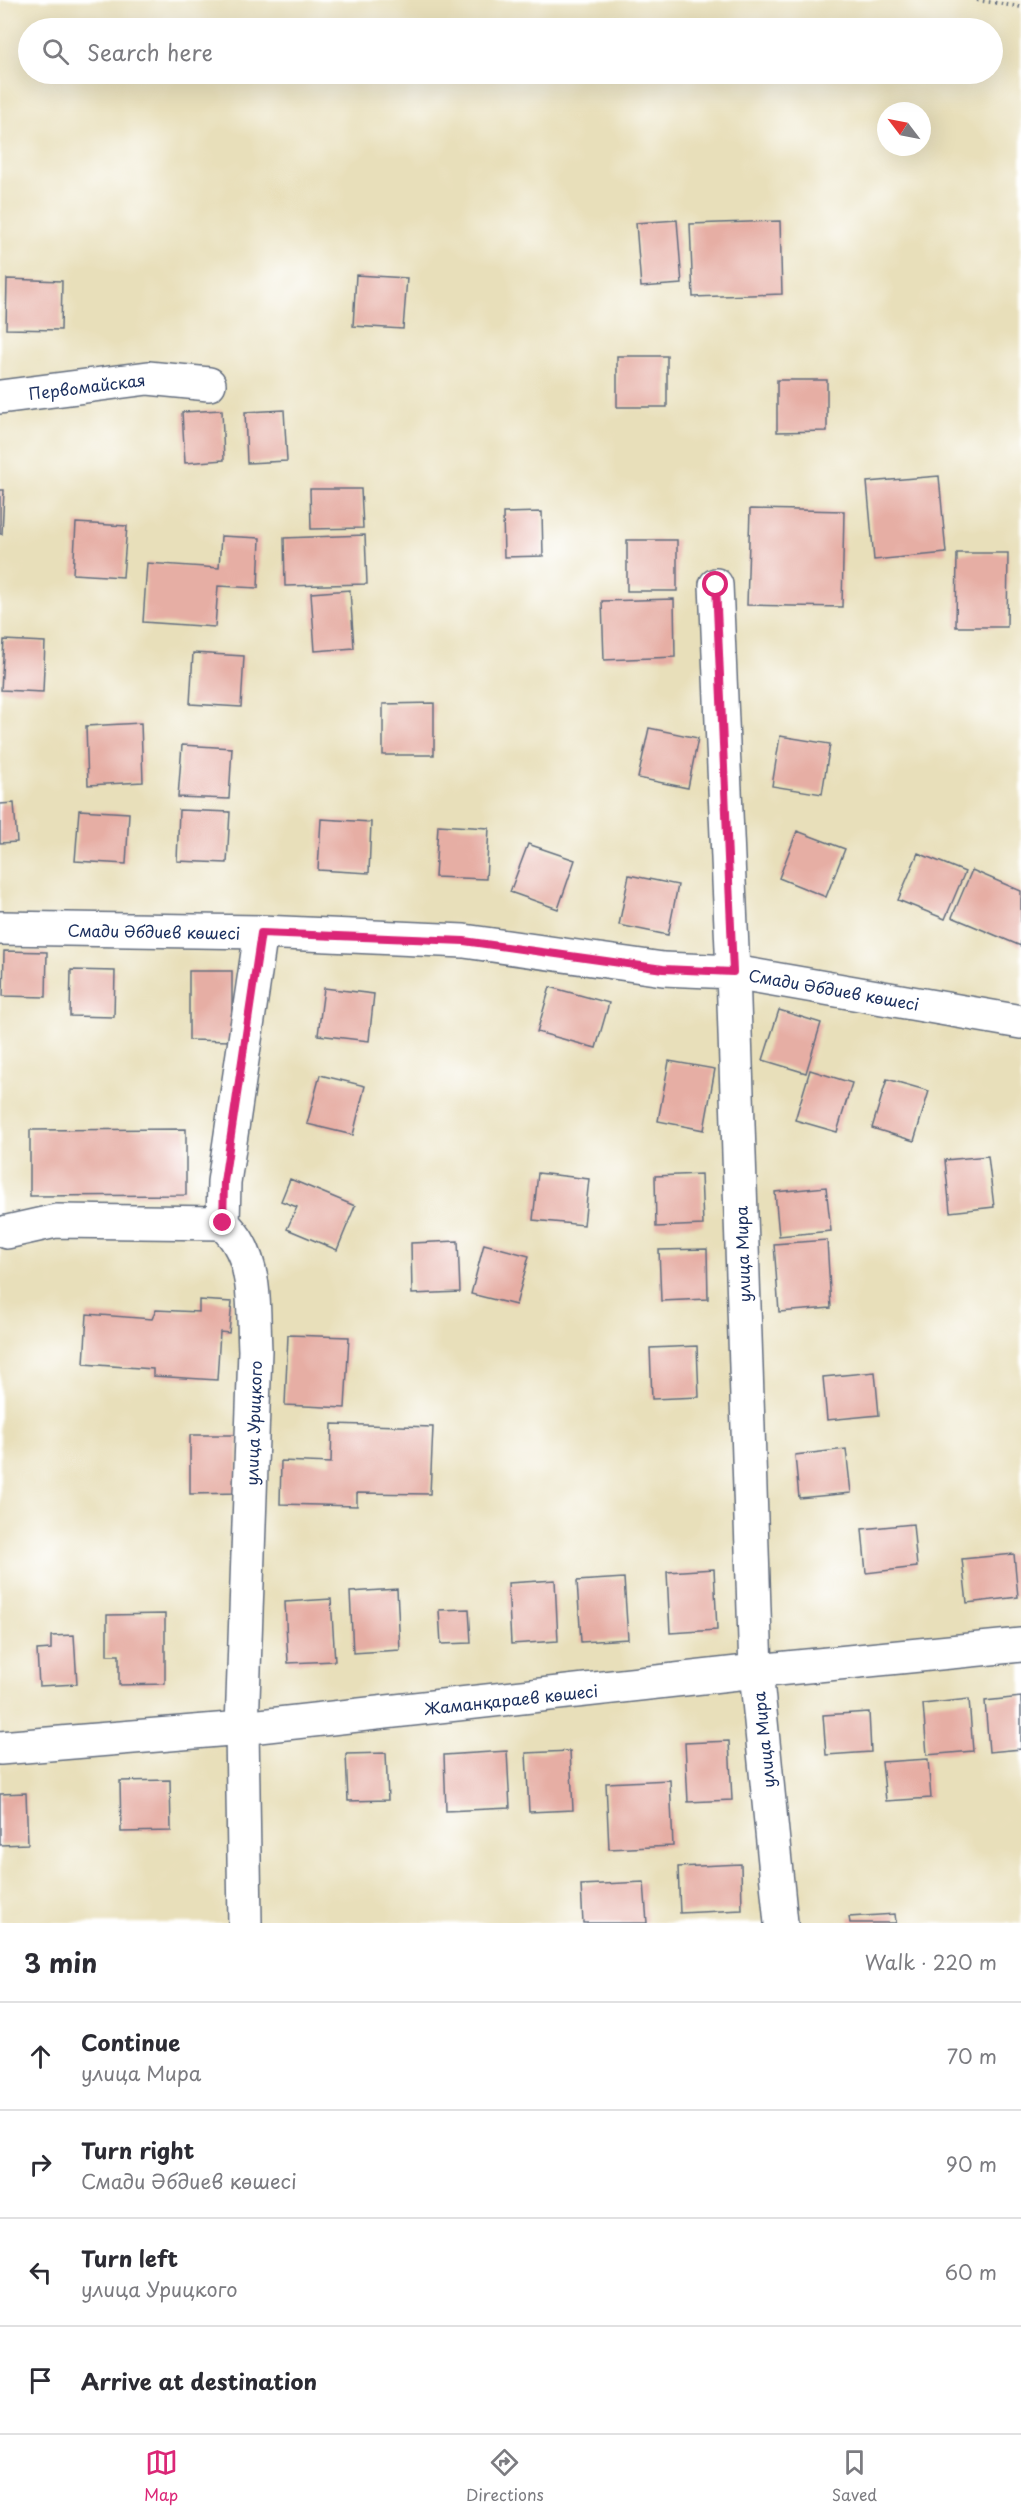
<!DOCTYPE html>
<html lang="en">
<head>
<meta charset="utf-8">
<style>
	:root { --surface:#fff; --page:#f7f7f7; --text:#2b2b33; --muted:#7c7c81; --line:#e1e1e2; --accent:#db2777 }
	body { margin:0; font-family:"Playpen Sans",sans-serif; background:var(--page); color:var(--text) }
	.compass { position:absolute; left:877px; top:102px; width:54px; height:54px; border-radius:50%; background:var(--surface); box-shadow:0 6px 24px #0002; rotate:302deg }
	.stop { position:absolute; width:18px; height:18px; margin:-14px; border:4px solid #db2777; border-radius:50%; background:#fff }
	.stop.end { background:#db2777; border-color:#fff; box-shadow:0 2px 6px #0008 }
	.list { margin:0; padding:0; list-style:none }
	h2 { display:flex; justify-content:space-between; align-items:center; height:78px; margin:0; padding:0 24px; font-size:26px }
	h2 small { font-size:20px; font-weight:400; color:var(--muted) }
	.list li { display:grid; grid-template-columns:39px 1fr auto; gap:18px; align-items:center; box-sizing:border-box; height:108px; padding:0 24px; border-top:2px solid var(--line) }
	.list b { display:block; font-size:22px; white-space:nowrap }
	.list p { margin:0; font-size:20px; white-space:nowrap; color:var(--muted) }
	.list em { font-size:20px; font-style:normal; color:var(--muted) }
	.icon { flex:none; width:33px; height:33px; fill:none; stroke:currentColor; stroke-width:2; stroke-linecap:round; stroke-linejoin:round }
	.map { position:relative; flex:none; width:1021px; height:1923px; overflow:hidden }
	.search { position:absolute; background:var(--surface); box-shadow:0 6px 24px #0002; left:18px; right:18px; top:18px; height:66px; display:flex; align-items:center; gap:15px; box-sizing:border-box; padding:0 21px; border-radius:33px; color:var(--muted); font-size:22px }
	.sheet { height:510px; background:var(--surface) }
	nav { display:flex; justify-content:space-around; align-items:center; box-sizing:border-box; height:84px; border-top:2px solid var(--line); background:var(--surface); font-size:16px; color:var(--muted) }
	nav a { display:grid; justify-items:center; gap:3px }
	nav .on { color:var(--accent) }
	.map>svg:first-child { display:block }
	.building { fill:#e6aea4 }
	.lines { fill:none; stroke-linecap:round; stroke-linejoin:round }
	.minor-casing { stroke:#636d7e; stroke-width:36 }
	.path { stroke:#636d7e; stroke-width:4; stroke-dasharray:1.5 4.5; stroke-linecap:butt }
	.minor { stroke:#fff; stroke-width:33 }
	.route { stroke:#db2777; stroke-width:8 }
	.labels { text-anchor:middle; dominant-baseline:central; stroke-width:4.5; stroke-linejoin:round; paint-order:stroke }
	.street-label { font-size:16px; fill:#1b2f5e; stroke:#fff }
</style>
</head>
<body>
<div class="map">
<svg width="1021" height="1923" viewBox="0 0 1021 1923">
	<rect width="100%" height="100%" fill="#fff"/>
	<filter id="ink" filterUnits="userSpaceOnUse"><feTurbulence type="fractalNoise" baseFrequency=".0167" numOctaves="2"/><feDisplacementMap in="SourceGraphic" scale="12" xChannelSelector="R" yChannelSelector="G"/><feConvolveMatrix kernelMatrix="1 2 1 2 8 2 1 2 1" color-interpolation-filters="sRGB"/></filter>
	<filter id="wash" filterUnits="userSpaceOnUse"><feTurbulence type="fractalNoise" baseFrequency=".008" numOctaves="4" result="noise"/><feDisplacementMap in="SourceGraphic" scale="24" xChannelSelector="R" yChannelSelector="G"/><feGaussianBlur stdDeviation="1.35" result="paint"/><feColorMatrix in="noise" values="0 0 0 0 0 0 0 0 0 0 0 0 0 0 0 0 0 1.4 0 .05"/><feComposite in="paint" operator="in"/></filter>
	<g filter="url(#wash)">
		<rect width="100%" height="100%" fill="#e8dfba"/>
		<g id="blocks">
			<path class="building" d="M677,220l5,64 -41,3 -5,-64z
				M780,221l2,73 -89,3 -3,-73z
				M356,275l51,3 -4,51 -50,-3z
				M7,279l55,2 -1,49 -55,-1z
				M617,356h50v51h-50z
				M777,380h50v51l-50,1z
				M222,410l2,50 -39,3 -3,-51z
				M284,410l3,51 -40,2 -2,-51z
				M939,476l7,77 -72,7 -7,-78z
				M310,489h51l2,39 -52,1z
				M0,490h4l-2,44h-2z
				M750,509l94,2 -2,96 -95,-2z
				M542,512l1,44 -39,1 -1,-44z
				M76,523l51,3 -4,51 -50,-3z
				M365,535l2,49 -82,2 -1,-48z
				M221,536l39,2 -2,50 -40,-2 -3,41 -72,-5 4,-59 72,5z
				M627,540h50v51h-50z
				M957,553h51l-1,74h-51z
				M350,590l4,58 -39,3 -4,-58z
				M674,599l1,58 -71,3 -2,-59z
				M4,640l41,2 -2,50 -42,-2z
				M193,653l51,3 -3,51 -51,-3z
				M434,703v52h-51v-51z
				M141,723l2,59 -55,3 -2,-59z
				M649,728l49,10 -10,50 -50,-10z
				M780,736l50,8 -8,50 -50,-8z
				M182,745l50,3 -3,51 -51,-2z
				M14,803l3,39 -17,1v-39z
				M79,810l50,3 -3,51 -51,-3z
				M179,810l51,2 -3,51 -50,-2z
				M321,819l50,3 -2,51 -51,-3z
				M438,825l51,3 -3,51 -51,-2z
				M797,831l48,18 -19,48 -47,-19z
				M528,844l47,16 -17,49 -48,-17z
				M918,853l47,19 -20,47 -47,-19z
				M972,870l49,21v55l-69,-29z
				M629,875l49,10 -10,50 -49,-10z
				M4,951l43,1 -1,45 -43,-1z
				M71,970l44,1 -1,46 -44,-1z
				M189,971h43v70l-43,-1z
				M550,987l59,16 -13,45 -59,-16z
				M324,988l50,6 -5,47 -51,-6z
				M779,1010l42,13 -15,50 -43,-13z
				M669,1061l46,8 -11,61 -46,-9z
				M810,1070l42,13 -15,49 -42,-12z
				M320,1075l45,11 -12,49 -46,-11z
				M887,1079l42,12 -15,50 -42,-13z
				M186,1129v66l-156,1v-66z
				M988,1156l6,51 -44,5 -5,-52z
				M538,1173l51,6 -5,46 -51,-5z
				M701,1174l2,51 -47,2 -1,-51z
				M290,1179l65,27 -18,44 -50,-21 10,-22 -16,-6z
				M826,1187l5,44 -52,5 -4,-44z
				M827,1240l4,68 -52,4 -5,-68z
				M458,1241l2,51 -48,2 -1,-51z
				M484,1244l45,12 -13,49 -45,-11z
				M707,1249l1,50 -47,2 -2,-51z
				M199,1300l33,2 -3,31 -9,-1 -3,48 -64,-4v-7l-69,-5 3,-50 65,5 4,-9 43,2z
				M288,1335l61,2 -4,71 -60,-3z
				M697,1346l2,51 -47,2 -2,-51z
				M875,1372l4,43 -52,5 -4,-43z
				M332,1424l101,3 -3,67 -73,-1v13l-77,-2 1,-43 50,2z
				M190,1435h48v58l-48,1z
				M846,1449l5,44 -52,5 -4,-43z
				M913,1524l4,43 -51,6 -4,-44z
				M1014,1554l4,43 -51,6 -5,-44z
				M714,1569l3,61 -47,3 -3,-61z
				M624,1578l4,61 -47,3 -4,-61z
				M555,1580l3,61 -47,3 -3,-61z
				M397,1589l3,61 -47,3 -3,-61z
				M331,1599l4,62 -47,2 -3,-61z
				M469,1609l2,34 -30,1 -2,-34z
				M165,1614v70l-46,1v-30h-12v-40z
				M74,1635l3,49 -38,2 -2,-36 14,-1v-13z
				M1021,1697v52l-32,3 -4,-51z
				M969,1699l4,52 -46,4 -4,-51z
				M869,1712l2,40 -45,3 -3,-40z
				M729,1741l3,59 -44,2 -3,-59z
				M507,1751l3,57 -64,3 -2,-56z
				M570,1751l3,59 -44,2 -3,-59z
				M386,1753l2,47 -40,1 -2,-47z
				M928,1759l3,39 -45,3 -4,-39z
				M170,1780l1,51 -50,1 -1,-51z
				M670,1780l3,66 -64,3 -3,-66z
				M26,1793l2,51 -28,1v-51z
				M741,1864l1,46 -62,3 -2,-46z
				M644,1882l3,41h-64l-2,-38z
				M895,1914l1,9h-46l-1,-6z"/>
		</g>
	</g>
	<g filter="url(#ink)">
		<use href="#blocks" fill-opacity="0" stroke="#636d7e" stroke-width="1.5"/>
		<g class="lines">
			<g class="minor-casing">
				<path id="minor" d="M0,397l148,-19 61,6
					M716,585l17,387 23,699 25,252
					M0,928l261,4 203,9 199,28 70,3 288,50
					M7,1232l49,-11 167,2
					M0,1748l242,-20 514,-57 265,-26
					M245,1923l-3,-195 13,-378c-2,-35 2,-77 -17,-108 -4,-7 -10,-13 -15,-19l1,-41 37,-250"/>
			</g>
			<path class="path" d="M977,0l44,7"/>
			<use href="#minor" class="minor"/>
		</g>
	</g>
	<g class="lines" filter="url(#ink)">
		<path class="route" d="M223,1223l1,-41 37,-249 203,8 199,28 70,3 -17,-387"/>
	</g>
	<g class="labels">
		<g class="street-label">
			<text transform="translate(87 386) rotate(-7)">Первомайская</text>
			<text transform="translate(154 931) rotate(1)">Смади Әбдиев көшесі</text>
			<text transform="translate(834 989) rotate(10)">Смади Әбдиев көшесі</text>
			<text transform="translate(742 1254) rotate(-92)">улица Мира</text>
			<text transform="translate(253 1423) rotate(-88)">улица Урицкого</text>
			<text transform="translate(511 1699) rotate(-6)">Жаманқараев көшесі</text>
			<text transform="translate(763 1740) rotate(-96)">улица Мира</text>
		</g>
	</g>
</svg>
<svg class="compass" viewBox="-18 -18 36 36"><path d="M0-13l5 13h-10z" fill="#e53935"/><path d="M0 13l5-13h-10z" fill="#7c7c81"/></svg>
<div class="stop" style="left:716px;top:585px"></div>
<div class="stop end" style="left:223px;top:1223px"></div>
<div class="search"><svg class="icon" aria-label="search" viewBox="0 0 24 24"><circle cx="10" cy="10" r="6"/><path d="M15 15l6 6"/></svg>Search here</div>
</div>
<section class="sheet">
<h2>3 min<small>Walk · 220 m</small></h2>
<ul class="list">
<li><svg class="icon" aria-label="ahead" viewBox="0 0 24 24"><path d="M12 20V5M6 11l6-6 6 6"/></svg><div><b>Continue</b><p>улица Мира</p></div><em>70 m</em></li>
<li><svg class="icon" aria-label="right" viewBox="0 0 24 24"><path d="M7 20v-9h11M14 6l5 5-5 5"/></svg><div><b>Turn right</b><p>Смади Әбдиев көшесі</p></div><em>90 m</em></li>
<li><svg class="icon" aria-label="left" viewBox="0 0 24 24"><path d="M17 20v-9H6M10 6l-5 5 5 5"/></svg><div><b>Turn left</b><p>улица Урицкого</p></div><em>60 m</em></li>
<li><svg class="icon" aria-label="arrive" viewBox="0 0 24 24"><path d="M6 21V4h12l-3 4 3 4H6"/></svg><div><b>Arrive at destination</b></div></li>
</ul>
</section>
<nav>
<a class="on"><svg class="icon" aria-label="map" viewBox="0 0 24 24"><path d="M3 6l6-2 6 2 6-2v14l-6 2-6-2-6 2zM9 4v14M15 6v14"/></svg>Map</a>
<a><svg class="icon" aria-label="directions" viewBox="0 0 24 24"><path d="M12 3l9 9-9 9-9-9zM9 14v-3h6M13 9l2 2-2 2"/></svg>Directions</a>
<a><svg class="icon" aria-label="saved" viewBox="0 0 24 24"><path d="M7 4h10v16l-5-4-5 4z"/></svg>Saved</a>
</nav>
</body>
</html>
